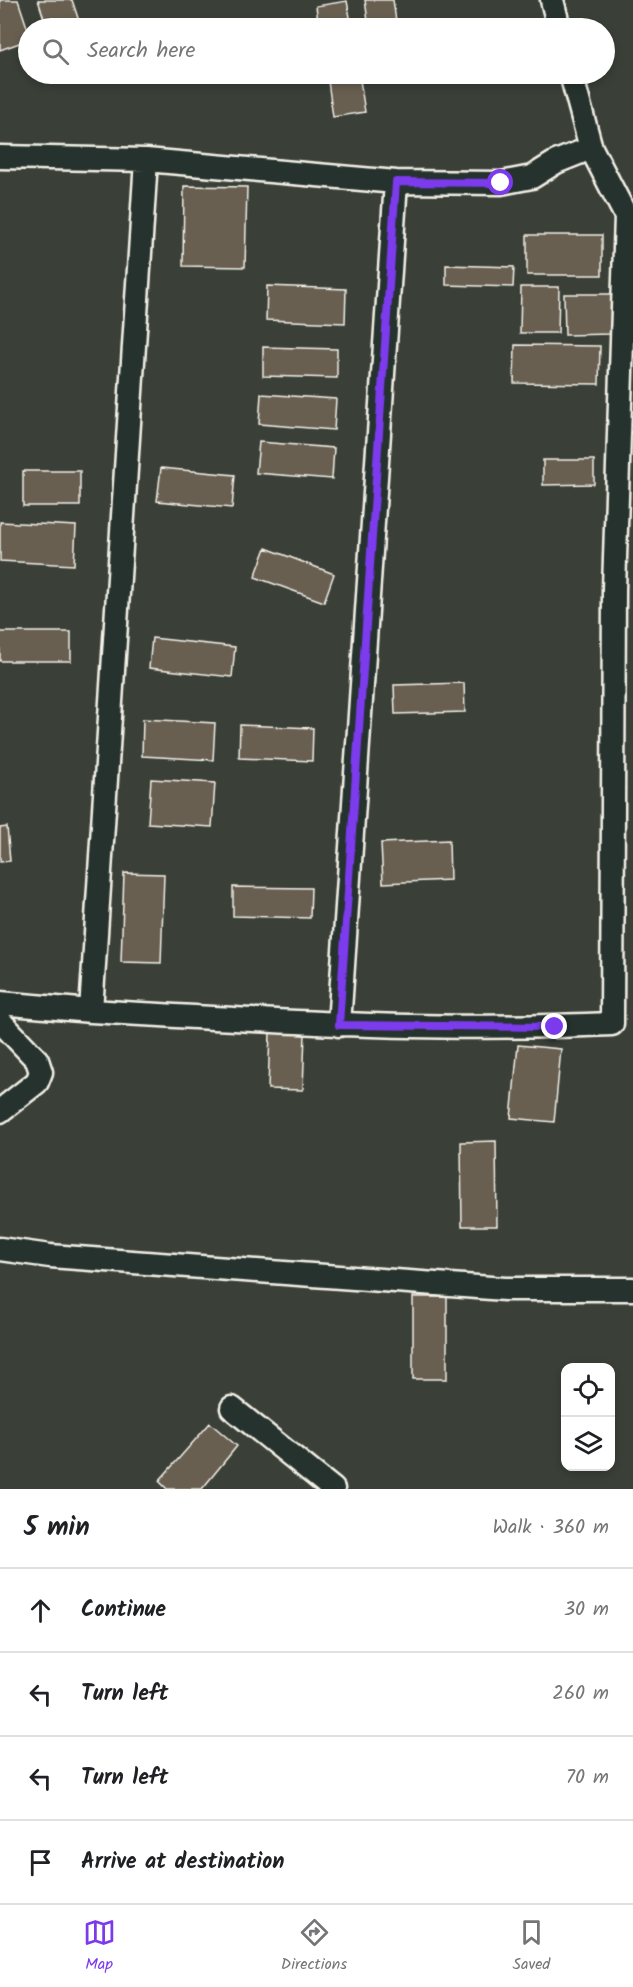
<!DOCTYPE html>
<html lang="en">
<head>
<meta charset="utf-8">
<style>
	:root { --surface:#fff; --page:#f6f6f6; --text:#202124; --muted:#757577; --line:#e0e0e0; --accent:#7c3aed }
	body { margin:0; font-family:Kalam,sans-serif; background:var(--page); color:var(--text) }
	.controls { position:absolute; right:18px; bottom:18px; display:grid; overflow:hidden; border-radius:12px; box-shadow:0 3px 9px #0003 }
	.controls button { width:54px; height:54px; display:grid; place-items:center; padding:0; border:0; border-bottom:2px solid var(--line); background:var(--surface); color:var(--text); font:30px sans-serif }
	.stop { position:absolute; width:18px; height:18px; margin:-14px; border:4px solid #7c3aed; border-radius:50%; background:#fff }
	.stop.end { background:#7c3aed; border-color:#fff; box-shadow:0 2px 6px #0008 }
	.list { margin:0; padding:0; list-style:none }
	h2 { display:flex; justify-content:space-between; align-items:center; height:78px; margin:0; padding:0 24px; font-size:26px }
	h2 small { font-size:20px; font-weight:400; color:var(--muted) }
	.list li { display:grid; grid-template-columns:39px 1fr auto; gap:18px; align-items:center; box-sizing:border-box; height:84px; padding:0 24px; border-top:2px solid var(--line) }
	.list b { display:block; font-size:22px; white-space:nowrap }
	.list em { font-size:20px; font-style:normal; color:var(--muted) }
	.icon { flex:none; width:33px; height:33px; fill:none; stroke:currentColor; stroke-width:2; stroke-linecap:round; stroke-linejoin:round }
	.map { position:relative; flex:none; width:633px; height:1489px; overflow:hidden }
	.search { position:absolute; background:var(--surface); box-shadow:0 3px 9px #0003; left:18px; right:18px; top:18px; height:66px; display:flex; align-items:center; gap:15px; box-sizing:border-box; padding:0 21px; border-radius:33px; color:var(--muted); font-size:22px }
	.sheet { height:414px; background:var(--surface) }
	nav { display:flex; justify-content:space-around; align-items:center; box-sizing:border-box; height:84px; border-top:2px solid var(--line); background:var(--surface); font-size:16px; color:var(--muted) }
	nav a { display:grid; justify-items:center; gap:3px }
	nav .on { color:var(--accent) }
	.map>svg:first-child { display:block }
	.building { fill:#675e51; stroke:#f4f1e8; stroke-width:1.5 }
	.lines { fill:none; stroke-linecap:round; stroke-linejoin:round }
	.minor-casing { stroke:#f4f1e8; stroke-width:27 }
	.minor { stroke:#26332d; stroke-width:22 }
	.route { stroke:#7c3aed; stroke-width:8 }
</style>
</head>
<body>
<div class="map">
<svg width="633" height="1489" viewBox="0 0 633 1489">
	<rect width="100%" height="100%" fill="#3a4038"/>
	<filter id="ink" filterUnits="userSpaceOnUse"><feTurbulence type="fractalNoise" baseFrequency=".0167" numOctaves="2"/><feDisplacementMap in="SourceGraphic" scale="12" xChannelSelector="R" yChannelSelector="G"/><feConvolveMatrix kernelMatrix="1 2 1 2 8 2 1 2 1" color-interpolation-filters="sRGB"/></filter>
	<g filter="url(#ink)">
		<path class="building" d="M0,0h18l10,30v10l-28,10z
			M38,0h34l9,27 -34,1z
			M365,0h28l4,28h-28z
			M347,1l5,27h-33l-3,-22z
			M327,74h32l6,38 -32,5z
			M376,74h28l1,1 -28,4z
			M184,186l63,1 -2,80 -62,-1z
			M527,235h75v40h-75z
			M446,265l68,2 -1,20 -67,-2z
			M267,286l79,3 -1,34 -79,-3z
			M521,287h38l-1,46h-38z
			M564,294h47v40l-46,1z
			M515,345l85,1 -1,38 -85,-1z
			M263,347l74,2v29l-74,-2z
			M261,394l75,5 -2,31 -75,-6z
			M259,442l75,6 -2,31 -76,-6z
			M543,460h51v24l-51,1z
			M161,468l74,7 -3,33 -75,-7z
			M23,471h57v35h-57z
			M0,522l76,4 -2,39 -74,-4z
			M266,548l68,26 -10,28 -69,-25z
			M0,632h71v29h-71z
			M152,638l83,9 -3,30 -83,-9z
			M464,683l1,29 -70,2 -1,-29z
			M143,719l72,4 -2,37 -71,-4z
			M240,725l73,3 -1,33 -73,-3z
			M151,779l64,4 -3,44 -64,-4z
			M7,827l3,34 -10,1v-34z
			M449,840l1,40 -67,3 -2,-40z
			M124,873l40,1 -3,89 -40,-1z
			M233,887l78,1 -1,30 -77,-2z
			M270,1032l35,1 -2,57 -35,-1z
			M518,1045l43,4 -7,73 -43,-4z
			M496,1141l1,85h-35l-1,-84z
			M413,1297h34v82h-34z
			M210,1423l27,23 -35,43h-35l-8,-8z"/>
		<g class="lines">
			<g class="minor-casing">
				<path id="minor" d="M552,0l7,28
					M0,157l146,3 250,22 105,1 31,-6 24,-15 35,-14
					M0,1003l91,8 55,-851
					M91,1011c173,10 347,21 521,13l2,-435 12,-373 -35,-68 -20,-74
					M0,1021l37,39 4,12 -4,10 -37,29
					M339,1025l57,-843
					M0,1249l50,7 455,33h128
					M232,1408l101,81"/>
			</g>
			<use href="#minor" class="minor"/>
		</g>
	</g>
	<g class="lines" filter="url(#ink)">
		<path class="route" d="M501,183l-105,-1 -57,843 216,2"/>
	</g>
</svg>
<div class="controls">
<button><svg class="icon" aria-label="locate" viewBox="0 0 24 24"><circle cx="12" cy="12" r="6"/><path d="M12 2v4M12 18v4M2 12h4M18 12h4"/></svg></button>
<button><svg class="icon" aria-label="layers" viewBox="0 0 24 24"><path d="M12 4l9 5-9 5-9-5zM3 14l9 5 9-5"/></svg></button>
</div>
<div class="stop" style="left:501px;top:183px"></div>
<div class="stop end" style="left:555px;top:1027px"></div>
<div class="search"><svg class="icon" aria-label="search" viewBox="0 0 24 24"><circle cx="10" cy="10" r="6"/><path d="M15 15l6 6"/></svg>Search here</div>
</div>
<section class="sheet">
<h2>5 min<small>Walk · 360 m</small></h2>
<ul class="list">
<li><svg class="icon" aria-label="ahead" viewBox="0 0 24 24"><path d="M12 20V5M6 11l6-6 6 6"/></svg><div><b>Continue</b></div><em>30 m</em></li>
<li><svg class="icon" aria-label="left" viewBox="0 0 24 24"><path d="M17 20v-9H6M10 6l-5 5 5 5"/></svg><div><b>Turn left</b></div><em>260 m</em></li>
<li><svg class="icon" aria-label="left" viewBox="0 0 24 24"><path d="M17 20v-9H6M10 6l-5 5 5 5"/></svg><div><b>Turn left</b></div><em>70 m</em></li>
<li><svg class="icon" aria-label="arrive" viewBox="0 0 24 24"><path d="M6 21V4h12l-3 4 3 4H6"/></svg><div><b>Arrive at destination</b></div></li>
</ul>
</section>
<nav>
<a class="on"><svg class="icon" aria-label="map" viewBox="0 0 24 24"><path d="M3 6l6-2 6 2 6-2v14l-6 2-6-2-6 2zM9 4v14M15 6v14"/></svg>Map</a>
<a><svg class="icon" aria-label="directions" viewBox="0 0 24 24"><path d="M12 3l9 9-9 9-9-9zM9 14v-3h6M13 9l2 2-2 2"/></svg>Directions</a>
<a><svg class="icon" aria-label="saved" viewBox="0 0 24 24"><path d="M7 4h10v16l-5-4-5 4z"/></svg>Saved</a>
</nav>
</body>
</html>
